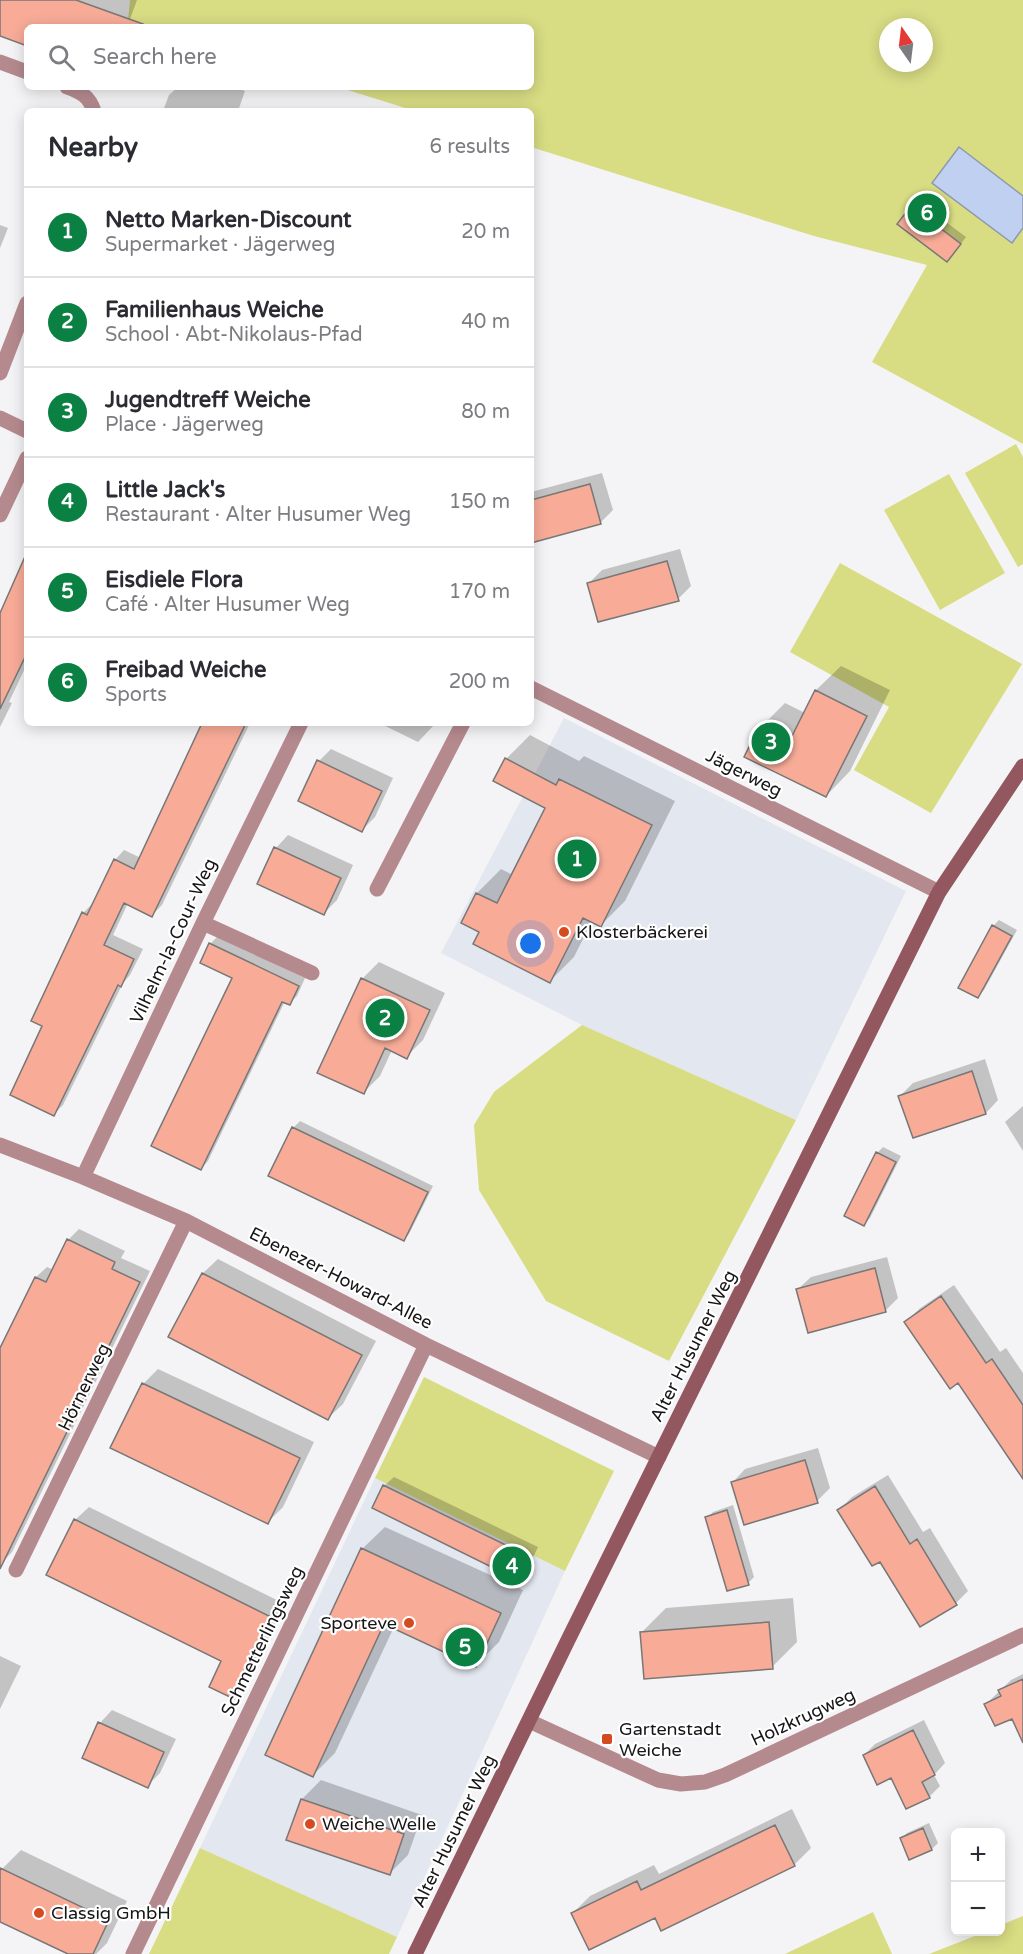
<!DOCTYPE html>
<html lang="en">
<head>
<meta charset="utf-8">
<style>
	:root { --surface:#fff; --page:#f7f7f7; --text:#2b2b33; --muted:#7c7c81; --line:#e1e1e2; --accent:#0b8043 }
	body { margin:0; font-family:"Varela Round",sans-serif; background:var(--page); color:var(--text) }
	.controls { position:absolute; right:18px; bottom:18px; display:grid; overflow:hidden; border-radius:9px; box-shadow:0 3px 15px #0003 }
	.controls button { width:54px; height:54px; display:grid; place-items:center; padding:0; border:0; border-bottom:2px solid var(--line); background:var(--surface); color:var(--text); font:30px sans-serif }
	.compass { position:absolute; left:879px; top:18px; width:54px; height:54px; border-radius:50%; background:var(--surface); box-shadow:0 3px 15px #0003; rotate:346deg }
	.you { position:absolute; left:531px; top:944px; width:21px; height:21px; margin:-15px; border:4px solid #fff; border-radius:50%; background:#1a73e8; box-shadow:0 0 0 9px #1a73e833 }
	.badge { display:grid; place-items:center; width:39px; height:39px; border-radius:50%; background:var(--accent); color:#fff; font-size:20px; font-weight:700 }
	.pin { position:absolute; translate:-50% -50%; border:3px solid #fff; box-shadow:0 2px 6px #0006 }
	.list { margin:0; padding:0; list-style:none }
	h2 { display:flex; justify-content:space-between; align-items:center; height:78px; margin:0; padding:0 24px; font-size:26px }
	h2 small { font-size:20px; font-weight:400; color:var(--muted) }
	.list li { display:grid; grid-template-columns:39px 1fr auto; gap:18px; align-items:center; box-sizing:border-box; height:90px; padding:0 24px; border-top:2px solid var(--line) }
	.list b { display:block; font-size:22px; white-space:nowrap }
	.list p { margin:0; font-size:20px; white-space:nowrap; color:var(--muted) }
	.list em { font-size:20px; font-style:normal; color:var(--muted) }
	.icon { flex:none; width:33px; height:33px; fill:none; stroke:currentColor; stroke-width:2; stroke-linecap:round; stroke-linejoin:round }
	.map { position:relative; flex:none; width:1023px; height:1954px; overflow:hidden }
	.search { position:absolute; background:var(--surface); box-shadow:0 3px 15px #0003; left:24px; top:24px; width:510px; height:66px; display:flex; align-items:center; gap:15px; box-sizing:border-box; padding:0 21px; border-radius:9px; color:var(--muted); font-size:22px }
	.panel { position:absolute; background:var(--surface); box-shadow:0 3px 15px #0003; left:24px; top:108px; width:510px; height:618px; border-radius:9px }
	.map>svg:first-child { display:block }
	.built { fill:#e3e7ef }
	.green { fill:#d8dc83; fill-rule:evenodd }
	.water { fill:#c0d0f0; stroke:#8d98af; stroke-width:1.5 }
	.shadow { fill:#0003 }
	.building { fill:#f8ac98; stroke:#787676; stroke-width:1.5 }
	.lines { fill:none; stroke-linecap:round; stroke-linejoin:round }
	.street { stroke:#b58a8f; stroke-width:15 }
	.secondary { stroke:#93575f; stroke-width:15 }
	.poi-dot { fill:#d44b1f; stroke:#fff; stroke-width:2 }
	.labels { text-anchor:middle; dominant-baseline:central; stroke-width:4.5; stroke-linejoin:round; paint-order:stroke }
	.street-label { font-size:18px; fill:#161616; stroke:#fff }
	.poi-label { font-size:18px; fill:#161616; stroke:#fff; text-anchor:start }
</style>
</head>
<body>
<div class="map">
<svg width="1023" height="1954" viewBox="0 0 1023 1954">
	<rect width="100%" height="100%" fill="#f4f4f6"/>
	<path class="built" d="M564,718l342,173 -110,229 -214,-95 -141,-72z
		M375,1478l190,93 -168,366 -197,-89z"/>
	<path class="green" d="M130,0h893v444l-151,-82 55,-97 -113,-29 -283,-89v-36h-116l-77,-24h193v-60h-384l-19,-6zM888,27h36v36h-36z
		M1016,444l7,13v107l-5,3 -53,-94z
		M949,474l56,99 -65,37 -56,-100z
		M840,563l182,101 -91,149 -77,-43 35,-63 -99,-55z
		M582,1025l214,95 -127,241 -123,-60 -67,-111 -5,-65 20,-33z
		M424,1377l190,94 -49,100 -190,-93z
		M200,1848l197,89 -8,17h-240z
		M873,1912l19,42h-107z
		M1023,1916v38h-94l56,-22h15l1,-7z"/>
	<path class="water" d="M959,147l64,49v32l-11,15 -80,-60z"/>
	<path class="shadow" d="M0,0h137l-10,27h-100v17l-27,-9z
		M178,87h56l11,4 -7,20h-75l6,-16z
		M918,201l48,36 -13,17 -41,-47z
		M0,225l8,3 -8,20z
		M602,473l11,37 -13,13 -69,19v-50z
		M680,549l11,37 -13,13 -89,-16 13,-13z
		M27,553v111l-18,38 3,1 -12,24v-112z
		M841,666l49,24 -40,81 -24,25 -66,-68 25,-25 20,10 11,-23z
		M202,723h48l-88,182 -10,10 -24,-12 -15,32 30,14 -13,26 -7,8 -60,122 -9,9 -10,-89 39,-112 10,-10 22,-43 9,-10 17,8z
		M379,723h57l-18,19z
		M530,735l49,26 5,-5 91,45 -50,100 -24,24 -9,-4 -18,36 -24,24 -69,-50 -18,-9 14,-29 24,-24 12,6 34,-68 -41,-48z
		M331,749l62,29 -18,39 -13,13 -43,-69z
		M288,835l65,30 -16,35 -13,13 -48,-65z
		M999,920l18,10 -33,60 -6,6 15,-70z
		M217,937l88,41 -8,18 -8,7 -4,-2 -77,160 -7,8 33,-191 -24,-34z
		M379,962l66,31 -22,47 -17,17 -14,-7 -12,26 -16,16 -2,-113z
		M985,1059l13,41 -12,13 -72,24 -14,-41 13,-13z
		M1023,1106v45l-18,-29z
		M300,1121l133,65 -24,48 -6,6 -133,-65 24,-48z
		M883,1147l18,9 -31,62 -6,6 13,-71z
		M79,1229l46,22 -4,7 29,13 -138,281 -10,11 -2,-1v-210l36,-75 11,-10 7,3 14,-30z
		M887,1257l11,41 -13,13 -87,-22 13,-12z
		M218,1259l158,82 -33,63 -15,14 -158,-82 33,-63z
		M954,1285l46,67 6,-4 17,25v103l-65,-95 -52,-59 13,-13z
		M158,1369l156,73 -31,65 -15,15 -125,-138z
		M818,1448l12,40 -13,13 -84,-19 12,-13z
		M888,1475l35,57 7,-4 38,63 -12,12 -75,-43 -42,-50 13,-13z
		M394,1477l144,70 -10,21 -10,10 -134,-92z
		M733,1505l21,72 -6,6 -41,-65 6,-6z
		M89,1507l196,97 -37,79 -14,14 -11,-37 -148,-140z
		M385,1527l138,63 -24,52 -23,23 -82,-38 -59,126 -22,22 49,-226z
		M793,1598l4,44 -25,25 -131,-34 25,-25z
		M0,1656l21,10 -21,43z
		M1023,1674v38l-37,-8 25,-24z
		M112,1710l64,29 -16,34 -13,13 -47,-63z
		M924,1720l21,43 -11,12 6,11 -11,11 -37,-21 -28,-21 11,-11z
		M321,1780l101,35 -14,40 -19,19 -87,-75z
		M792,1809l19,39 -17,17 -138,51 -83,-3 17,-17 64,-31 5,9z
		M929,1823l9,20 -6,6 -22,9 -9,-19 6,-6z
		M21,1850l106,51 -20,42 -11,11h-24l-72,-34v-46l2,-5z"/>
	<path class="building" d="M0,0h76l67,24 -1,3h-115v19l-27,-10z
		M911,206l50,38 -14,18 -50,-38z
		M590,484l11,40 -70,19v-43z
		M27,552v101l-27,56v-96z
		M667,561l12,40 -81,21 -11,-39z
		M815,690l52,26 -41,81 -82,-40 15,-30 30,15z
		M202,723h44l-94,194 -28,-14 -20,42 30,14 -13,28 -3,-2 -64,131 -44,-21 32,-69 -11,-5 51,-109 5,3 27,-56 20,10z
		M505,758l51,27 3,-6 93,46 -51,102 -18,-9 -33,65 -77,-39 6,-12 -18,-9 15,-30 21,10 48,-95 -52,-27z
		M317,760l65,31 -20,41 -64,-31z
		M274,847l67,31 -17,37 -67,-31z
		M992,925l20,11 -34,62 -20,-10z
		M209,943l90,43 -9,19 -8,-3 -81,168 -50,-24 81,-168 -32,-15z
		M361,978l69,32 -23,49 -22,-11 -21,46 -47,-21z
		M972,1071l14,43 -73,24 -15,-42z
		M292,1127l136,65 -24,49 -136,-65z
		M876,1152l20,10 -32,64 -20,-10z
		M67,1239l48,23 -3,7 28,13 -140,287v-221l35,-71 11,5z
		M875,1268l11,44 -78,21 -12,-44z
		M202,1273l160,82 -34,65 -160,-83z
		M941,1296l45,67 6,-4 31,46v74l-65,-96 -8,6 -46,-67z
		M142,1383l158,75 -32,66 -158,-76z
		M805,1460l13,43 -74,22 -13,-43z
		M383,1485l147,72 -12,23 -146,-72z
		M875,1486l35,58 7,-5 40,66 -37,22 -40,-65 -8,4 -35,-56z
		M727,1510l22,75 -22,6 -22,-74z
		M74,1519l199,99 -39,81 -25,-12 12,-26 -175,-86z
		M361,1548l140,65 -25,54 -92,-43 -71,153 -48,-22z
		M769,1622l4,47 -129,10 -4,-47z
		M1023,1679v64l-11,-24 -17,7 -11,-22 17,-8 -3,-6z
		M98,1722l66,30 -16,36 -66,-30z
		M913,1730l22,45 -13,7 8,16 -24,11 -15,-31 -14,7 -14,-30z
		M301,1799l103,35 -14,41 -104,-35z
		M775,1825l20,41 -134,65 -6,-13 -66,32 -18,-37 66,-32 4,9z
		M923,1828l9,22 -23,10 -9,-22z
		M0,1868l109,52 -16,34h-25l-68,-32z"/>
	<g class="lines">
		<path class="street" d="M0,62l27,10
			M67,87c14,5 22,9 27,24
			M0,373l27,-70
			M0,418l27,13
			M0,515l27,-57
			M531,688l408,204
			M377,889l86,-166
			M203,923l109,50
			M0,1145l83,32 103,44 240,124 233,112
			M83,1177l120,-254 98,-200
			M16,1570l170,-349
			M529,1721l129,59 23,4 24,-2 20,-7 298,-140
			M133,1954l293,-609"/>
		<path class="secondary" d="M415,1954l154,-316 370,-746 84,-126"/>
	</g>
	<g class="poi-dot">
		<circle cx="564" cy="932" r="6"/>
		<circle cx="409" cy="1623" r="6"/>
		<rect x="601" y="1733" width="12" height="12" rx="3"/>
		<circle cx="310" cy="1824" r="6"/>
		<circle cx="39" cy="1913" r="6"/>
	</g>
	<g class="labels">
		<g class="street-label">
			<text transform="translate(744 773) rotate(27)">Jägerweg</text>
			<text transform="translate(173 941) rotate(-65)">Vilhelm-la-Cour-Weg</text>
			<text transform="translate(341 1278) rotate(27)">Ebenezer-Howard-Allee</text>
			<text transform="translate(693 1346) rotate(-63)">Alter Husumer Weg</text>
			<text transform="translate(84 1387) rotate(-64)">Hörnerweg</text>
			<text transform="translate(262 1641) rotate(-64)">Schmetterlingsweg</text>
			<text transform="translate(803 1717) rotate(-25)">Holzkrugweg</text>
			<text transform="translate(454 1831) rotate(-64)">Alter Husumer Weg</text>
		</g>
		<g class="poi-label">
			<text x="576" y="932">Klosterbäckerei</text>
			<text x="397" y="1623" text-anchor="end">Sporteve</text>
			<text x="619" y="1729">Gartenstadt<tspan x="619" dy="21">Weiche</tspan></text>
			<text x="322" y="1824">Weiche Welle</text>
			<text x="51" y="1913">Classig GmbH</text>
		</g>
	</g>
</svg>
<div class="controls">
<button>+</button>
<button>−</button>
</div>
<svg class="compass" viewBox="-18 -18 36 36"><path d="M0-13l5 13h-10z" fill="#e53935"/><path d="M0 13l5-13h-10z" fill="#7c7c81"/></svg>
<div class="you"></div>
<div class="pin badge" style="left:577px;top:859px">1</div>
<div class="pin badge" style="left:385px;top:1018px">2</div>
<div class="pin badge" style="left:771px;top:742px">3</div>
<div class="pin badge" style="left:512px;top:1566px">4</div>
<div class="pin badge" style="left:465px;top:1647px">5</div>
<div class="pin badge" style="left:927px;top:213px">6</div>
<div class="search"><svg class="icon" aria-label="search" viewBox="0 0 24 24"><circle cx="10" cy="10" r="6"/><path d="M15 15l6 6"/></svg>Search here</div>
<section class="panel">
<h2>Nearby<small>6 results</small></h2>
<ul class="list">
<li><span class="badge">1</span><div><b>Netto Marken-Discount</b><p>Supermarket · Jägerweg</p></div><em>20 m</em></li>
<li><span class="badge">2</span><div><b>Familienhaus Weiche</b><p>School · Abt-Nikolaus-Pfad</p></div><em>40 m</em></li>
<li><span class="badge">3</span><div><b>Jugendtreff Weiche</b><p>Place · Jägerweg</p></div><em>80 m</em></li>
<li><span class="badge">4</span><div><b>Little Jack's</b><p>Restaurant · Alter Husumer Weg</p></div><em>150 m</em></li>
<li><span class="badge">5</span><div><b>Eisdiele Flora</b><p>Café · Alter Husumer Weg</p></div><em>170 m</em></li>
<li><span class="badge">6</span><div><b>Freibad Weiche</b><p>Sports</p></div><em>200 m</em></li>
</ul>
</section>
</div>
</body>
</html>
